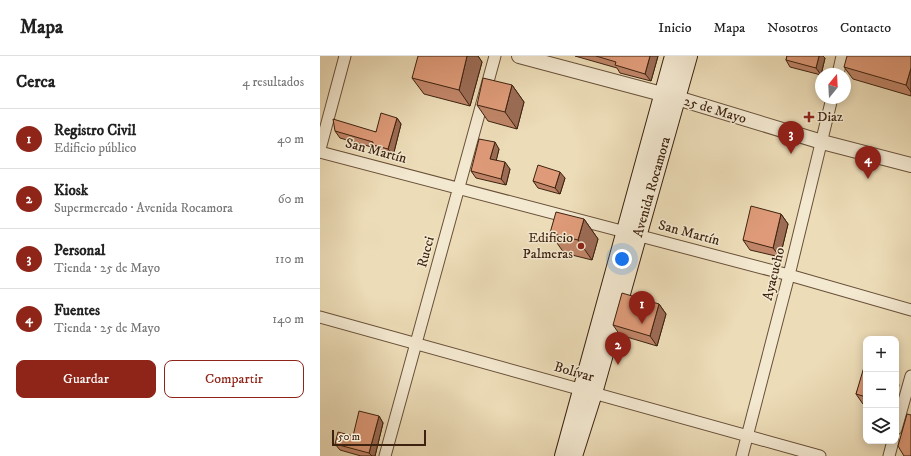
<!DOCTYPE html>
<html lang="es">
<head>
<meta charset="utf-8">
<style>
	:root { --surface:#fff; --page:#f6f6f6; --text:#222; --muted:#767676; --line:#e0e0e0; --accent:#8f2418 }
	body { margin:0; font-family:"IM FELL DW Pica",serif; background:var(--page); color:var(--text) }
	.controls { position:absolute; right:12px; bottom:12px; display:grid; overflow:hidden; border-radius:8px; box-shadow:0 2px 10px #0003 }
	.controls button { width:36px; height:36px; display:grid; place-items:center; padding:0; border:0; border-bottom:1px solid var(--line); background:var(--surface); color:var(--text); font:20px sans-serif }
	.compass { position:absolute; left:495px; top:12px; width:36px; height:36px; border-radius:50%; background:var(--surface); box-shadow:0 2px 10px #0003; rotate:18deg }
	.scale { position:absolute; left:12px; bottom:10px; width:94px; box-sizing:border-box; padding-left:4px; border:2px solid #3d220f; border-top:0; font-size:11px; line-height:14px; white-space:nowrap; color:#3d220f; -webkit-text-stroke:3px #f3e8d0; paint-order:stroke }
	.you { position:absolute; left:302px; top:203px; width:14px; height:14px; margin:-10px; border:3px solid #fff; border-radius:50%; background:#1a73e8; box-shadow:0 0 0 6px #1a73e833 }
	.badge { display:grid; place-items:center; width:26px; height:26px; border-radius:50%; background:var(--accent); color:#fff; font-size:13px; font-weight:700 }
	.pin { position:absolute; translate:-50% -33px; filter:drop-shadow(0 1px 2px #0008) }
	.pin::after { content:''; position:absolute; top:21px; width:14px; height:12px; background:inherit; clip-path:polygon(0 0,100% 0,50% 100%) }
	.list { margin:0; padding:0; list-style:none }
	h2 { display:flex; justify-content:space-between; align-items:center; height:52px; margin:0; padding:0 16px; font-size:17px }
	h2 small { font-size:13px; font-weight:400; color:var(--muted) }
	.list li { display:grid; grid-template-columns:26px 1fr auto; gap:12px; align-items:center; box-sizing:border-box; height:60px; padding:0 16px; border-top:1px solid var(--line) }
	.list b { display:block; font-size:15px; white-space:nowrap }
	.list p { margin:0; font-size:13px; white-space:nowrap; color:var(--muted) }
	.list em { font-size:13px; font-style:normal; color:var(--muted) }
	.actions { display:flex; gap:8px; padding:12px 16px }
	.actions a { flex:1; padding:9px 0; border:1px solid var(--accent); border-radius:8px; text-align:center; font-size:14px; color:var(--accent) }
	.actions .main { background:var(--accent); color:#fff }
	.icon { flex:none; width:22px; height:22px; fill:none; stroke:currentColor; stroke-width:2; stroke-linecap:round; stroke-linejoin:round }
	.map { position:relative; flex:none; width:591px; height:400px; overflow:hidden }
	header { display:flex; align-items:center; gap:24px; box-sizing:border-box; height:56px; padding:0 20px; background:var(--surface); border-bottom:1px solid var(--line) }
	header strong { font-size:19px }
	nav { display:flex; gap:22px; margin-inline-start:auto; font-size:14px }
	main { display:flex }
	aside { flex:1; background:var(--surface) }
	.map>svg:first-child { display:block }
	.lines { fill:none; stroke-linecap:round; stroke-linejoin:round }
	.minor-casing { stroke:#695039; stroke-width:13 }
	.tertiary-casing { stroke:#695039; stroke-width:16 }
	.secondary-casing { stroke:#3d220f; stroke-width:18 }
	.minor { stroke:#f3e8d0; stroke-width:11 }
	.tertiary { stroke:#f3e8d0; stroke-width:14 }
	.secondary { stroke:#f3e8d0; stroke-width:16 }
	.wall { fill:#c08568; stroke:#3d220f }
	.shaded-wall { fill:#9c6c55; stroke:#3d220f }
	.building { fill:#df9b79; stroke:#3d220f }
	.poi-dot { fill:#8f2418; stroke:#f3e8d0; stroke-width:1.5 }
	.labels { text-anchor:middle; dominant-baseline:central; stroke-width:3; stroke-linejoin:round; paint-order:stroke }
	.street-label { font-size:14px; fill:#3d220f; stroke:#f3e8d0 }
	.poi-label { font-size:14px; fill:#3d220f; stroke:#f3e8d0; text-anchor:start }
</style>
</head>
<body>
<header>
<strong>Mapa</strong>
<nav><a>Inicio</a><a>Mapa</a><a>Nosotros</a><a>Contacto</a></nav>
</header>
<main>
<aside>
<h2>Cerca<small>4 resultados</small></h2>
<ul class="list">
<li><span class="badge">1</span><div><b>Registro Civil</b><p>Edificio público</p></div><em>40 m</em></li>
<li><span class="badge">2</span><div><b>Kiosk</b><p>Supermercado · Avenida Rocamora</p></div><em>60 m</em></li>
<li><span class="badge">3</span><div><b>Personal</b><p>Tienda · 25 de Mayo</p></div><em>110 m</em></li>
<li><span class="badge">4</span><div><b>Fuentes</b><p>Tienda · 25 de Mayo</p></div><em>140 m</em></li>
</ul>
<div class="actions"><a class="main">Guardar</a><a>Compartir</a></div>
</aside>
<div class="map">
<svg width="591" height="400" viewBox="0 0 591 400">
	<rect width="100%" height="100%" fill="#ecdcb7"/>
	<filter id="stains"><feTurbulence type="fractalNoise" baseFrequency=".005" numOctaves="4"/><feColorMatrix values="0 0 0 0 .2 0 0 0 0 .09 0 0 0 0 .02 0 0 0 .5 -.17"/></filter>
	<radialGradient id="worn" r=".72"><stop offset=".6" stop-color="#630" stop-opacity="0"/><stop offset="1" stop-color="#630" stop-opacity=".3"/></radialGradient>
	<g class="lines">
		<g class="minor-casing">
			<path id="minor" d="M518,18l4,-18
				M0,93l25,-93
				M0,96l469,123 122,35
				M0,261l500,139
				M576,373l15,-53
				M65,400l110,-400
				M422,400l47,-181 43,-177
				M569,400l4,-15"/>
		</g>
		<g class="tertiary-casing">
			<path id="tertiary" d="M199,0l158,42 145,44 89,23"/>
		</g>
		<g class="secondary-casing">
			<path id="secondary" d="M243,400l110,-400
				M254,400l20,-63 95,-337"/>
		</g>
		<use href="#minor" class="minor"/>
		<use href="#tertiary" class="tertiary"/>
		<use href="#secondary" class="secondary"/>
	</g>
	<path class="wall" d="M147,0h11l4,6 -12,44 -46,-12 -12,-16z
		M255,0h83l-7,25 -31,-8 -3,-5z
		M467,0h36l2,2 -4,17 -31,-8 -4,-7z
		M591,0v40l-58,-17 -9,-12z
		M192,29l12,17 -7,27 -29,-8 -11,-16z
		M77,62l4,6 -8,32 -16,-4 -2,-4 -35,-10 -5,-7 41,1z
		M179,93l-3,11 14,9 -4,16 -30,-7 -5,-7z
		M245,122l-5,16 -22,-6 -5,-7z
		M461,158l7,10 -8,33 -30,-7 -7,-10z
		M264,163l14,20 -6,21 -28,-7 -14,-20z
		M339,248l7,10 -9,32 -37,-11 -7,-10z
		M546,312v37l-3,-1 -7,-10z
		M59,360l4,7 -8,33h-14l-21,-6 -5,-6 18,-8z"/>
	<path class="shaded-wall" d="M147,0h11l4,6 -12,44 -11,-16z
		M330,0h8l-7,25 -6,-7z
		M499,0h4l2,2 -4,17 -5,-7z
		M591,12v24l-5,-7z
		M192,29l12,17 -7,27 -12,-17z
		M77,62l4,6 -8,32 -5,-7z
		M175,86l4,7 -4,17 -5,-7z
		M185,106l5,7 -4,16 -5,-6z
		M240,116l5,6 -5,16 -5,-6z
		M461,158l7,10 -8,33 -7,-9z
		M264,163l14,20 -6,21 -14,-20z
		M339,248l7,10 -9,32 -7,-10z
		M576,324l3,5 -3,12z
		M59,360l4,7 -8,33h-3l-3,-3z"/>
	<path class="building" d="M98,0h49l-8,34 -47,-12z
		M276,0h54l-5,18 -30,-9 1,-3z
		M467,0h32l-3,12 -30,-8z
		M527,0h64v12l-5,17 -62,-18z
		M163,22l29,7 -7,27 -28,-7z
		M61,57l16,5 -9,31 -15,-4v-3l-38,-11 -2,-12 43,13z
		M159,83l16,3 -5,17 15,3 -4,17 -30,-8z
		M218,109l22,7 -5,16 -22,-7z
		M431,150l30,8 -8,34 -30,-8z
		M236,156l28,7 -6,21 -28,-7z
		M302,237l37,11 -9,32 -37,-11z
		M544,311l2,1v29l-10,-3z
		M39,355l20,5 -10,37 -34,-9 3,-12 15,4z
		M587,358l4,1v41h-7l-6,-10z"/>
	<g class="poi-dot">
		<path d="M487 55h4v4h4v4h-4v4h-4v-4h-4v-4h4z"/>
		<circle cx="261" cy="190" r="4"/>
	</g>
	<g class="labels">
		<g class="street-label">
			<text transform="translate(395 54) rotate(17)">25 de Mayo</text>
			<text transform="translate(56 95) rotate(15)">San Martín</text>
			<text transform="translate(332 131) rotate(-74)">Avenida Rocamora</text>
			<text transform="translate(369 177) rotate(15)">San Martín</text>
			<text transform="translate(106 196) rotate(-75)">Rucci</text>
			<text transform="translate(454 218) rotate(-76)">Ayacucho</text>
			<text transform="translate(254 316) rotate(16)">Bolívar</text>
		</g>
		<g class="poi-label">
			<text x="497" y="61">Diaz</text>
			<text x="253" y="182" text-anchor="end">Edificio<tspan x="253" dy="16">Palmeras</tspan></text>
		</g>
	</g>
	<rect width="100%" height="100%" filter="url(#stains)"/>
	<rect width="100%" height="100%" fill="url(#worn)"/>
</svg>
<div class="controls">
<button>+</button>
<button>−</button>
<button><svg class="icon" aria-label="layers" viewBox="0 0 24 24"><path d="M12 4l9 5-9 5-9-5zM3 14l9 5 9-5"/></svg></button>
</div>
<svg class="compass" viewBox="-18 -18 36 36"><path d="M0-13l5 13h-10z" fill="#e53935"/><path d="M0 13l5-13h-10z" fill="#767676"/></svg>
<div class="scale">50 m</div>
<div class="you"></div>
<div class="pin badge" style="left:322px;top:268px">1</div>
<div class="pin badge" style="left:298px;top:309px">2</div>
<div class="pin badge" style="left:471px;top:98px">3</div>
<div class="pin badge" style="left:548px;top:123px">4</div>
</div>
</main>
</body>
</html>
